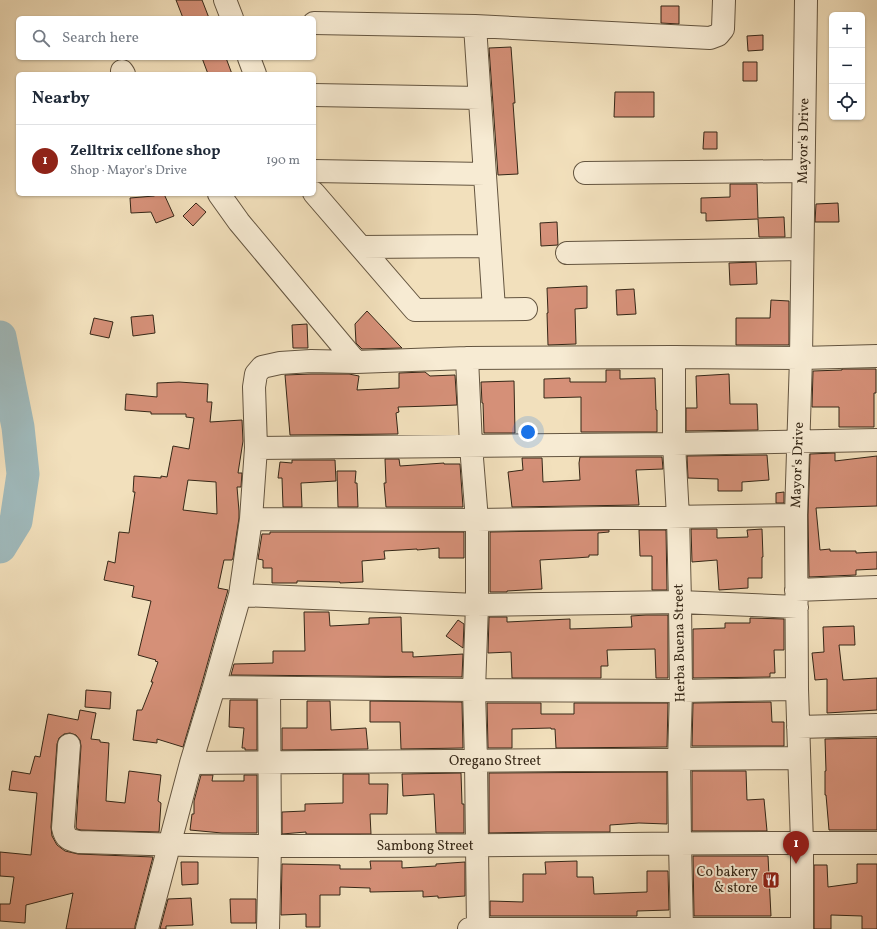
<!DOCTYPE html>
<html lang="en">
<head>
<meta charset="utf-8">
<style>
	:root { --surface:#fff; --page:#f2f2f3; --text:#1f2937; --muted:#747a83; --line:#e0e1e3; --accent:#8f2418 }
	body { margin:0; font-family:Vollkorn,serif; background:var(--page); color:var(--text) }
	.controls { position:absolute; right:12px; top:12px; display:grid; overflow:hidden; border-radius:6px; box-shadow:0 1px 3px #0004 }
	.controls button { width:36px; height:36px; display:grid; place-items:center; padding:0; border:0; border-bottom:1px solid var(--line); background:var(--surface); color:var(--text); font:20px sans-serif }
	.you { position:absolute; left:528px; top:432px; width:14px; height:14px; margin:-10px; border:3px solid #fff; border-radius:50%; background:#1a73e8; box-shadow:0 0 0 6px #1a73e833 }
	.badge { display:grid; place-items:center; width:26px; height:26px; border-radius:50%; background:var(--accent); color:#fff; font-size:13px; font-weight:700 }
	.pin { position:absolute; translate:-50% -33px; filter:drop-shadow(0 1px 2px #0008) }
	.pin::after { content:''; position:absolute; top:21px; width:14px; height:12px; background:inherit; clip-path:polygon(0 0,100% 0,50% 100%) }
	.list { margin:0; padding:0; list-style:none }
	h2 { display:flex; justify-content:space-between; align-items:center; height:52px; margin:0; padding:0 16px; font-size:17px }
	h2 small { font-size:13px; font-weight:400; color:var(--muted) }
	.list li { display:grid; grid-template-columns:26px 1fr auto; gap:12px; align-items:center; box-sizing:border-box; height:72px; padding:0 16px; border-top:1px solid var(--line) }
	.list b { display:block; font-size:15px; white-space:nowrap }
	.list p { margin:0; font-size:13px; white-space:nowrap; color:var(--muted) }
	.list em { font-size:13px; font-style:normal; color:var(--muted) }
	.icon { flex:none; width:22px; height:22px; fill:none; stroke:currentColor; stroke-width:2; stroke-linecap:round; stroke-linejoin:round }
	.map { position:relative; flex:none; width:877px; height:929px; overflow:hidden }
	.search { position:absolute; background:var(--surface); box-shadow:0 1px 3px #0004; left:16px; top:16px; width:300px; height:44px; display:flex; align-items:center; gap:10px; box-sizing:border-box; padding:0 14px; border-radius:6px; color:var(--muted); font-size:15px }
	.panel { position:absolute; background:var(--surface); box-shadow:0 1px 3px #0004; left:16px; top:72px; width:300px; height:124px; border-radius:6px }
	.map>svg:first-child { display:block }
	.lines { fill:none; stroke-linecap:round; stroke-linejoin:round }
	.river { stroke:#a0babc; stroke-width:33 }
	.building { fill:#d59078; stroke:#352717; fill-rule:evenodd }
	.minor-casing { stroke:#645540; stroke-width:24 }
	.minor { stroke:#f7ebd3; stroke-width:22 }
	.labels { text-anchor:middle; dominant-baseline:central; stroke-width:4; stroke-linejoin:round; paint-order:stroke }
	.street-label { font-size:14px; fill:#352717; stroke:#f7ebd3 }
	.poi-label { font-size:14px; fill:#352717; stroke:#f7ebd3; text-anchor:end }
</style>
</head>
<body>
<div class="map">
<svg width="877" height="929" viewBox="0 0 877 929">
	<rect width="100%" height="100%" fill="#f2e0bc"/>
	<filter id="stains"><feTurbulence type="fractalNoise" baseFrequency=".005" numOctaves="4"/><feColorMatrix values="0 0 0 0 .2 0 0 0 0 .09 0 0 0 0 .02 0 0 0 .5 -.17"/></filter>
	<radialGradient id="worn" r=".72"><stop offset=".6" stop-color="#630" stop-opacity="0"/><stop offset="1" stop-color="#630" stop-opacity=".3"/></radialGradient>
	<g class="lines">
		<path class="river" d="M0,337l18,90 5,47 -7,47 -16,26"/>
	</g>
	<path class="building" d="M176,0h26l7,18h-26z
		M661,6h18v18l-18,-1z
		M763,35v15l-15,1 -1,-15z
		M511,47l4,56h-2l5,71 -20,1 -9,-127z
		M202,58h24l6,16h-24z
		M743,62h14v19h-14z
		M615,92h39v25h-40z
		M704,132h13v17h-14z
		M730,184h27l1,34 26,-1 1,20h-26l-1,-18 -52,2v-8h-5v-15l29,-1z
		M158,194h6l10,22 -18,7 -5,-11 -20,1 -1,-15 24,-2z
		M196,203l10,9 -13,14 -10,-10z
		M838,203l1,19h-24l1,-18z
		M557,222l1,23 -17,1 -1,-23z
		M756,262l1,22 -27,1 -1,-22z
		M587,286v22l-12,1 1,35 -28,1 -1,-32h1l-1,-25z
		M634,289l2,25 -19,1 -1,-25z
		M771,300l18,1v44h-53v-27h34z
		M367,311l31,33 4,4 -40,1 -6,-6 -1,-19z
		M153,315l2,18 -22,3 -2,-19z
		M94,318l19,4 -4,16 -19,-4z
		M307,324l1,24h-15l-1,-23z
		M842,369h34v24h-2v34h-35v-20h-27l1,-36 29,-1z
		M606,370h14v9l35,-1 1,32h1v22h-76v-35l-37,1v-19l26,-1v4h36z
		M425,372l5,4 25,-1 2,30 -25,1 -34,1 1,5 -3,1 2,21 -108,1 -5,-60 26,-1h38l10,2 -2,14 42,-2v-15z
		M729,374l1,30h27l1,26 -72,1v-23h11l-1,-32z
		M514,381l1,52h-31l-1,-30h-1l-1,-21z
		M179,382l29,2 -1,18h5l-2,20 32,-2 1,21 -5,32h4l-1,14h-4l2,24v7l-6,40 -1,2h-8l-6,28 10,2 -26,93 -19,64 -26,-8v4l-24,-3 4,-30h5l11,-28h-2l7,-20 -3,-1 1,-1 -18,-5 13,-54 -19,-4 2,-11 -30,-6 4,-19 7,2 4,-31 10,1 6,-41h-2l1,-16 27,2v-2l6,1 6,-31 16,3 5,-31 -8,-1v-3h-35v-2l-26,-2 1,-16 31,3v-14zM188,480l28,2 1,32 -34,-4z
		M835,453v8l42,-5v50l-61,2 4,42 10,-1v2h26v2l21,-1v17l-21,1v5l-47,2 -1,-62 2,-61z
		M767,455l2,25 -27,2v9h-24v-12l-30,-1 -1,-22z
		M580,457h82l1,12 -27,1 3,35 -127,2 -4,-35 15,-2 -1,-12h20l1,24 37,-2 -1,-17z
		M385,459h14l1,7 44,-3v1h16l3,43h-77l-2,-24h2z
		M292,460h43l1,21 -35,2 1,24h-19l-1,-29h-4l2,-16 12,1z
		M337,471h19l-1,12h2l1,24h-20z
		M784,492v11h-8v-10z
		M691,529h26v9l31,-1 -1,-7 15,-1 1,28h-1v21h-14v10l-29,2 -2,-30 -25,2z
		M609,530v2l-11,1v22h-9v2l-14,1 -35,2 2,29 -35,2v1h-17v-60z
		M639,530h27l1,60h-15v-34h-12z
		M270,532h194v26h-25v-10l-22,2v-1l-33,2 1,8 -23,2 1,21 -23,1v-1l-43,-1v2h-25v-15h-9v-8l-5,-1 4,-25h8z
		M304,612h25l1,14 39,-2v-6l32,-1 1,35h11v5l50,-3 -1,23 -231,-2 3,-11 39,-1v-12h32z
		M646,615h22v63h-12l-1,-29 -48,1 1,16h-7v12h-89l-1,-26 -23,1 1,-36h18v5l63,-3v10l62,-2 -1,-11z
		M750,618l34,1v31h-10l1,23h-5v4l-77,1v-49l32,-1v-5h25z
		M458,620l6,4 -1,24 -17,-12z
		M854,626l1,19h-16l4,35 34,-2v32l-50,3v-34l-12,1 -3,-27 12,-1 -1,-25z
		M86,690l25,2 -1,17 -25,-2z
		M230,700h27v50h-12v-2h-3l2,-20 -15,-1z
		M307,701h23l1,29 35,-2 2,21 -86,1v-22h25z
		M370,701l92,1 1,46 -62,1 -1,-27h-30z
		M771,702l1,20h12v24h-92l1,-43z
		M487,703h54v11h33v-11h94l-1,44 -111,1 -1,-19h-4v-1l-39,1v19h-24z
		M80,710l16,3 -5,26 9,1v2l9,1 -3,58 19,2 4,-32 32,4 -3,26 3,2 -2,29 -78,-2 -4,-1 -1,-2 5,-81 -1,-6 -4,-5 -6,-2 -6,1 -5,4 -2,6 -6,83 1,9 5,9 8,6 13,3 75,3 -18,69v3h-69l7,-36 -47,12 -1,18 -25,-2v-17h10l4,-27 -14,-1v-24l31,3 6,-62 -28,-3 3,-19 18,3 5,-18 5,1 8,-43 30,6z
		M877,738v92h-48l-3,-35h-1v-24h1l-1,-32z
		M692,771h54l1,29 17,-1 3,32h-75z
		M667,772v52l-28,-1 -29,2v7h-63l-58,1v-60z
		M461,773l1,31h2v29h-28l-2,-39 -31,2 -1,-22z
		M343,774h26v10h19l-1,30h-17l1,20h-65v-2l-24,2v-22l23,-1v-7l38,-1z
		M201,775h12l-1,6h32v-6h13v58h-35l-32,-3 2,-16h2v-13z
		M693,856h75l3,60h-77z
		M370,861h32v7l34,-2v-2l29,-2v34l-27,2v-2l-15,1v-6l-53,1v-4l-30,-1v8h-20v32h-14v-13l-25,1 1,-51 58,1v4h31z
		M577,861v16h16l1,17 53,-2v-21h21l1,39 -32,1v5h-147v-15l33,1v-28h23l-1,-12z
		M181,862h17v22l-16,1z
		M857,864h20v65h-15v-13l-31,-1v14h-17v-64h13l1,22 29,-4z
		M191,898l2,27 -27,1v3h-6l8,-30z
		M230,899h26v24h-25z"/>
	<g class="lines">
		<g class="minor-casing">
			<path id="minor" d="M225,0l7,18
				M314,23l161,3 235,12 8,-3 5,-6 1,-29
				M475,26l19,283
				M249,58l6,16
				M122,71l2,3
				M314,95l166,3
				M314,171l171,3
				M585,173l218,-2
				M314,193l101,117 111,-1
				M219,194l20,28 117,140
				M361,247l128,-1
				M567,253l235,-4
				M674,357v87l4,73 2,85 1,89 -2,69 1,84 2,85
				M467,358l4,88 6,74v85l-3,85 2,71 2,168
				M256,448l418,-4 203,-4
				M251,519l226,1 319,-5
				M796,590l81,-3
				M240,595l237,10 203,-3 117,5
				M214,687l260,3 207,1 116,-2
				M798,727l79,-2
				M69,745l-6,83c2,10 6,12 16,14 64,2 128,4 192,4 202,1 404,-4 606,-3
				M191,763l608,-5
				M147,929l44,-166 23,-76 26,-92 11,-76 5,-71 -2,-61 2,-13 6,-7 18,-4 31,-2 45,1 111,-4 207,-1 127,1 76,-2
				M268,929l2,-83 -1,-158
				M469,929h333
				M802,929v-86l-5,-154 -1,-174 5,-157 5,-358"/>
		</g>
		<use href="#minor" class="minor"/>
	</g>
	<defs>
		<g id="restaurant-square" transform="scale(0.9)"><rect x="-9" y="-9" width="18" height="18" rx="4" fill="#8f2418" stroke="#f7ebd3"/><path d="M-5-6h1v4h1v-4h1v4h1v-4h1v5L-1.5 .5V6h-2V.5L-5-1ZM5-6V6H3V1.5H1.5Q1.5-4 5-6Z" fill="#fff"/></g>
	</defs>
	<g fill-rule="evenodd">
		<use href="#restaurant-square" x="771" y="880"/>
	</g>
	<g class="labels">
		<g class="street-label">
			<text transform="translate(804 141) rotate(-89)">Mayor's Drive</text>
			<text transform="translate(798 465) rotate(-88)">Mayor's Drive</text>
			<text transform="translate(680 643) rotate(-91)">Herba Buena Street</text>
			<text x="495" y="761">Oregano Street</text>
			<text x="425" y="846">Sambong Street</text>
		</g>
		<g class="poi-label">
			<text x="758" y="872">Co bakery<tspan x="758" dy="16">&amp; store</tspan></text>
		</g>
	</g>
	<rect width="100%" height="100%" filter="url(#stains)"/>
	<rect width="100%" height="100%" fill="url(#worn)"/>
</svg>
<div class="controls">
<button>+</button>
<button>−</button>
<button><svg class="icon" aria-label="locate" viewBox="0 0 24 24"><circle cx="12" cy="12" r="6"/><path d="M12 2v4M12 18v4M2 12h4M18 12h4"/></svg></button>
</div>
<div class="you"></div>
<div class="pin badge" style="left:796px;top:864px">1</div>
<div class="search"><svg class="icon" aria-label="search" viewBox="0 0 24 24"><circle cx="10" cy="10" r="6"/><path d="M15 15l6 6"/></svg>Search here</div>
<section class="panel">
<h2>Nearby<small></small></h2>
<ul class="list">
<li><span class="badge">1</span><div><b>Zelltrix cellfone shop</b><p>Shop · Mayor's Drive</p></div><em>190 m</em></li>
</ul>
</section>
</div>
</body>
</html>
